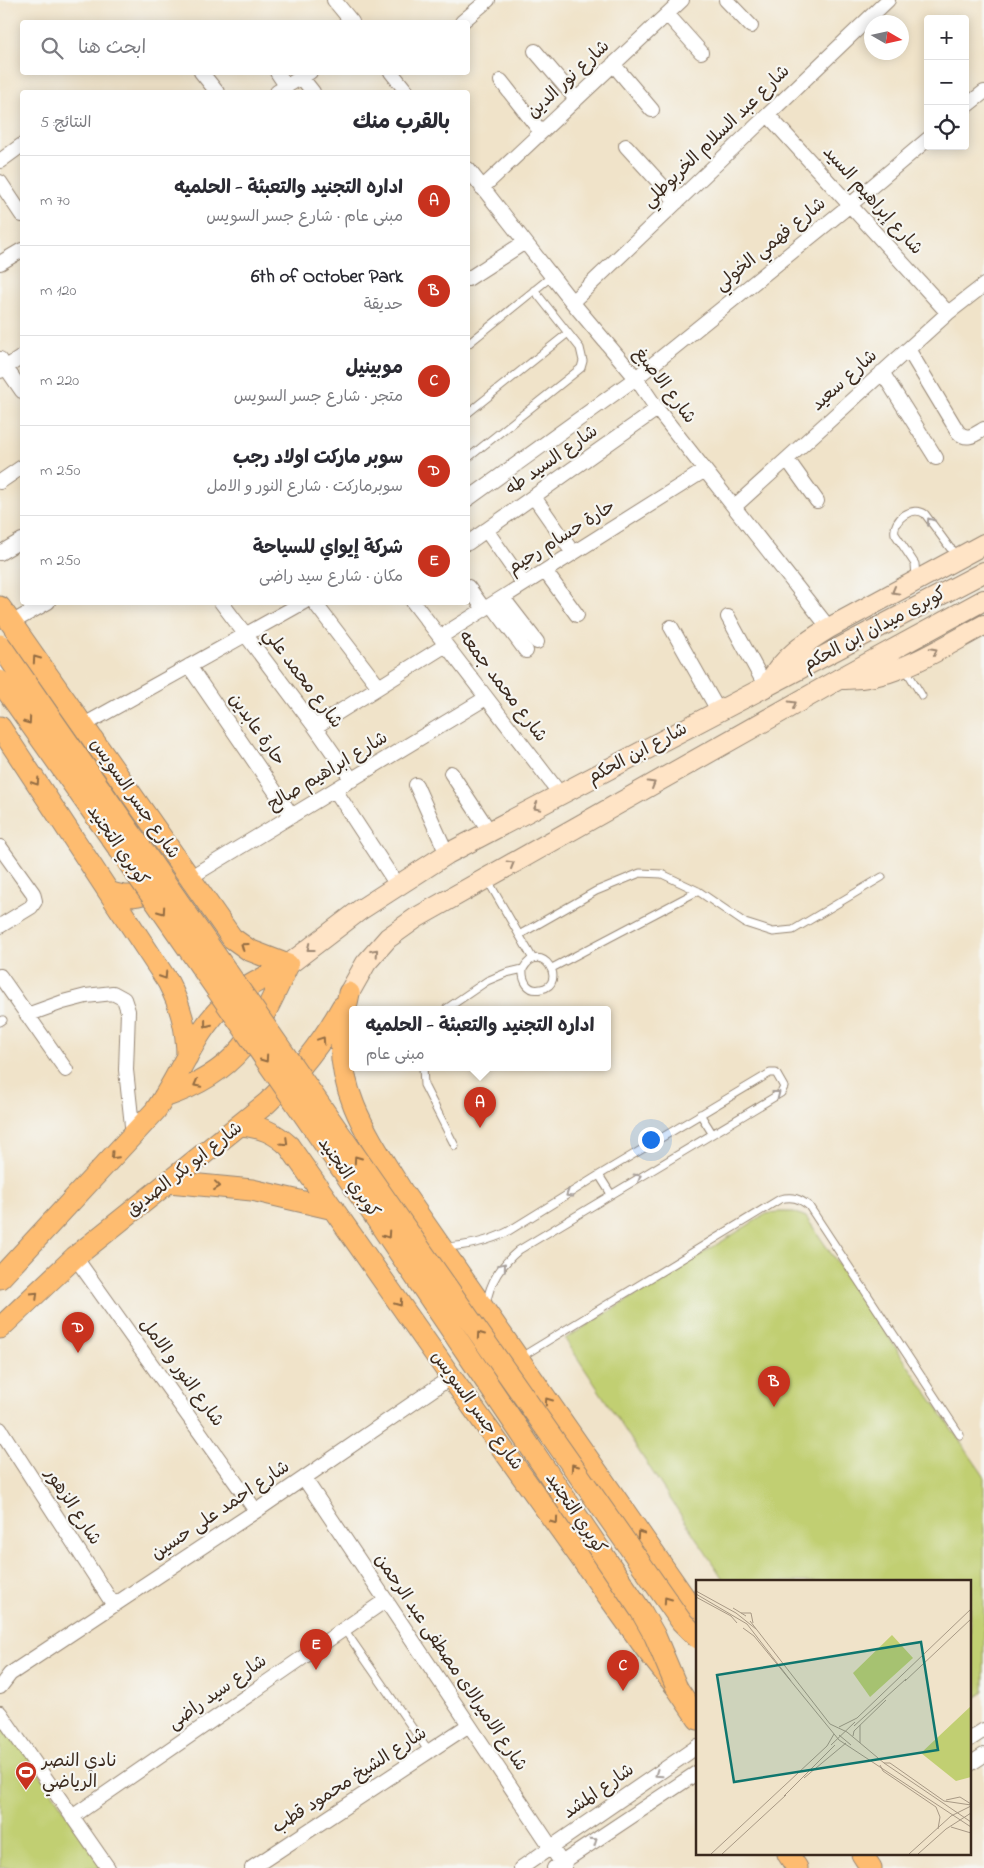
<!DOCTYPE html>
<html lang="ar">
<head>
<meta charset="utf-8">
<style>
	:root { --surface:#fff; --page:#f7f7f7; --text:#2b2b33; --muted:#7c7c81; --line:#e1e1e2; --accent:#c8321e }
	body { margin:0; font-family:"Indie Flower","Playpen Sans Arabic",sans-serif; background:var(--page); color:var(--text); direction:rtl }
	.controls { position:absolute; right:15px; top:15px; display:grid; overflow:hidden; border-radius:5px; box-shadow:0 2px 12px #0003 }
	.controls button { width:45px; height:45px; display:grid; place-items:center; padding:0; border:0; border-bottom:1px solid var(--line); background:var(--surface); color:var(--text); font:25px sans-serif }
	.compass { position:absolute; left:864px; top:15px; width:45px; height:45px; border-radius:50%; background:var(--surface); box-shadow:0 2px 12px #0003; rotate:99deg }
	.you { position:absolute; left:650px; top:1139px; width:18px; height:18px; margin:-12px; border:4px solid #fff; border-radius:50%; background:#1a73e8; box-shadow:0 0 0 8px #1a73e833 }
	.badge { display:grid; place-items:center; width:32px; height:32px; border-radius:50%; background:var(--accent); color:#fff; font-size:16px; font-weight:700 }
	.pin { position:absolute; translate:-50% -41px; filter:drop-shadow(0 1px 2px #0008) }
	.pin::after { content:''; position:absolute; top:26px; width:18px; height:15px; background:inherit; clip-path:polygon(0 0,100% 0,50% 100%) }
	.popup { position:absolute; left:349px; top:1006px; width:262px; height:65px; box-sizing:border-box; display:grid; place-content:center; border-radius:5px; background:var(--surface); filter:drop-shadow(0 1px 4px #0005); font-size:16px; white-space:nowrap; color:var(--muted) }
	.popup b { font-size:19px; color:var(--text) }
	.popup::after { content:''; position:absolute; left:50%; top:100%; margin-left:-10px; border:10px solid transparent; border-top-color:var(--surface) }
	.list { margin:0; padding:0; list-style:none }
	h2 { display:flex; justify-content:space-between; align-items:center; height:65px; margin:0; padding:0 20px; font-size:21px }
	h2 small { font-size:16px; font-weight:400; color:var(--muted) }
	.list li { display:grid; grid-template-columns:32px 1fr auto; gap:15px; align-items:center; box-sizing:border-box; height:90px; padding:0 20px; border-top:1px solid var(--line) }
	.list b { display:block; font-size:19px; white-space:nowrap }
	.list p { margin:0; font-size:16px; white-space:nowrap; color:var(--muted) }
	.list em { font-size:16px; font-style:normal; color:var(--muted) }
	.icon { flex:none; width:28px; height:28px; fill:none; stroke:currentColor; stroke-width:2; stroke-linecap:round; stroke-linejoin:round }
	.map { position:relative; flex:none; width:984px; height:1868px; overflow:hidden; direction:ltr }
	.search { position:absolute; background:var(--surface); box-shadow:0 2px 12px #0003; left:20px; top:20px; width:450px; height:55px; display:flex; align-items:center; gap:12px; box-sizing:border-box; padding:0 18px; border-radius:5px; color:var(--muted); font-size:19px }
	.panel { position:absolute; background:var(--surface); box-shadow:0 2px 12px #0003; left:20px; top:90px; width:450px; height:515px; border-radius:5px; direction:rtl }
	.map>svg:first-child { display:block }
	.green { fill:#c1cf72; stroke:#7e7c48 }
	.lines { fill:none; stroke-linecap:round; stroke-linejoin:round }
	.lane-casing { stroke:#968674; stroke-width:9 }
	.street-casing { stroke:#968674; stroke-width:16 }
	.secondary-casing { stroke:#968674; stroke-width:22 }
	.primary-casing { stroke:#968674; stroke-width:23 }
	.lane { stroke:#fff; stroke-width:7 }
	.street { stroke:#fff; stroke-width:14 }
	.secondary { stroke:#ffe4c6; stroke-width:20 }
	.primary { stroke:#febc70; stroke-width:21 }
	.primary-bridge-casing { stroke:#968674; stroke-width:23; stroke-linecap:butt }
	.primary-bridge { stroke:#febc70; stroke-width:21 }
	.oneway { stroke:#a79f9a }
	.oneway2 { stroke:#9d8772 }
	.oneway3 { stroke:#936c43 }
	.labels { text-anchor:middle; dominant-baseline:central; stroke-width:4.5; stroke-linejoin:round; paint-order:stroke }
	.street-label { font-size:18px; fill:#3b2a1e; stroke:#f6f6f2 }
	.poi-label { font-size:18px; fill:#3b2a1e; stroke:#f6f6f2; text-anchor:start }
	.inset-road { fill:none; stroke:#a89985; stroke-width:1 }
	.view { fill:#0f766e; fill-opacity:0.15; stroke:#0f766e; stroke-width:2.5 }
	.inset-edge { fill:none; stroke:#3b2a1e; stroke-width:2.5 }
</style>
</head>
<body>
<div class="map">
<svg width="984" height="1868" viewBox="0 0 984 1868">
	<rect width="100%" height="100%" fill="#f6f6f2"/>
	<filter id="ink" filterUnits="userSpaceOnUse"><feTurbulence type="fractalNoise" baseFrequency=".02" numOctaves="2"/><feDisplacementMap in="SourceGraphic" scale="10" xChannelSelector="R" yChannelSelector="G"/><feConvolveMatrix kernelMatrix="1 2 1 2 8 2 1 2 1" color-interpolation-filters="sRGB"/></filter>
	<filter id="wash" filterUnits="userSpaceOnUse"><feTurbulence type="fractalNoise" baseFrequency=".0096" numOctaves="4" result="noise"/><feDisplacementMap in="SourceGraphic" scale="20" xChannelSelector="R" yChannelSelector="G"/><feGaussianBlur stdDeviation="1.12" result="paint"/><feColorMatrix in="noise" values="0 0 0 0 0 0 0 0 0 0 0 0 0 0 0 0 0 1.4 0 .05"/><feComposite in="paint" operator="in"/></filter>
	<g filter="url(#wash)">
		<rect width="100%" height="100%" fill="#f0e3c9"/>
		<path class="green" d="M777,1212h17l12,5 178,259v216l-14,9v-119h-245l-160,-243 201,-125z
			M0,1714l103,154h-103z"/>
	</g>
	<g filter="url(#ink)">
		<g class="lines">
			<g class="lane-casing">
				<path id="lane" d="M468,344l84,-68
					M468,413l100,-80
					M468,458l113,-90 2,-7 -3,-13 -46,-58
					M916,577l-1,-13 -20,-30c-3,-15 18,-29 30,-20l25,34 10,7
					M905,668l17,28
					M487,879l46,80
					M519,935l77,-44 44,-18 22,1 36,17 47,32 28,9 20,-2 89,-53
					M552,968l146,-77
					M446,1009l41,-28 19,-8 17,-4c18,-31 46,15 18,20 -13,3 -19,-8 -18,-20
					M0,1022l3,-2
					M423,1067l1,18 31,61
					M700,1114l12,19
					M599,1175l12,19
					M444,1247c23,-1 43,-5 63,-15l92,-57 171,-102h6l8,14 -3,6 -262,157c-18,15 -29,31 -33,55
					M521,1357l259,-158c12,-3 19,-1 29,7l151,229
					M344,1629l85,123"/>
			</g>
			<g class="street-casing">
				<path id="street" d="M334,0l18,22
					M726,0l25,26
					M667,14l34,38
					M462,22l26,-22
					M535,51l41,48
					M613,64l39,46
					M201,72l16,20
					M277,72l10,15
					M391,72l16,20
					M302,78l11,14
					M501,81l40,51
					M277,92l33,-20
					M965,107l19,-15
					M768,115l180,198
					M626,146l51,56
					M0,161l22,-16
					M468,169l104,133 64,76 21,31 172,219
					M0,182l22,33
					M482,188l200,-188
					M0,263l22,-13
					M468,279l57,-37
					M572,302l316,-302
					M908,349l50,83c9,9 16,3 26,-3
					M0,359l22,32
					M0,371l22,-14
					M882,372l54,86
					M787,459l30,42
					M0,482l22,-15
					M534,497l39,56
					M468,499l168,-121 214,-173 78,-66
					M734,507l214,-194 36,-28
					M486,530l38,54
					M468,543l189,-134
					M0,553l22,-13
					M545,571l32,44
					M468,587l16,22
					M503,598l34,44
					M221,602l94,125 37,53
					M314,602l65,85
					M413,602l148,193
					M492,605l34,46
					M728,617l38,70
					M11,623l37,-21
					M671,627l48,85
					M440,637l265,-167
					M189,666l103,150
					M82,726l222,-124
					M315,727l131,-82
					M451,773l39,59
					M416,785l31,69
					M335,790l62,95
					M0,847l33,46 2,8 -4,6 -31,19
					M189,878l297,-180
					M0,976l66,94
					M27,1015l36,-13 23,-6 27,-3 11,6 4,12 -2,59 7,65
					M75,1257l181,254
					M0,1429l113,175
					M304,1478l261,390
					M0,1687l10,-13 246,-163 195,-134
					M0,1713l108,155
					M970,1739l14,-9
					M970,1764l14,-9
					M72,1817l314,-217
					M252,1868l217,-143
					M521,1868l177,-122
					M554,1868l144,-96"/>
			</g>
			<g class="secondary-casing">
				<path id="secondary" d="M843,679c53,1 96,-30 141,-54
					M769,683c13,-25 37,-41 60,-55l155,-84
					M288,965l72,-55 87,-56 537,-282
					M349,993l17,-30 22,-25 28,-20 423,-239 145,-79"/>
			</g>
			<g class="primary-casing">
				<path id="primary" d="M0,607l232,331 17,12 39,15
					M0,727l168,255c13,25 19,47 19,75
					M109,892c19,7 40,6 52,-14
					M349,993c-2,12 -6,23 -7,34 -7,64 28,112 60,164l296,426
					M164,1097c76,-25 93,-65 124,-132
					M241,1125c20,2 33,7 48,21l162,231 195,272 31,39 21,31
					M169,1182l83,8 82,19
					M0,1278l155,-167c26,-36 39,-81 74,-111 17,-15 40,-24 59,-35
					M0,1328l75,-71 192,-154c30,-29 55,-60 75,-96
					M788,1854l9,14
					M862,1854l9,14"/>
			</g>
			<use href="#lane" class="lane"/>
			<use href="#street" class="street"/>
			<use href="#secondary" class="secondary"/>
			<use href="#primary" class="primary"/>
			<g class="primary-bridge-casing">
				<path id="primary-bridge" d="M0,645l388,558 293,418 17,17
					M0,681l119,168 254,365 268,397 14,25 22,52"/>
			</g>
			<use href="#primary-bridge" class="primary-bridge"/>
		</g>
		<defs><path id="oneway-chevron" d="M-2-3.5L2.5 0L-2 3.5" fill="none" stroke-width="1.6" stroke-linecap="round" stroke-linejoin="round" transform="scale(1.25)"/></defs>
		<g class="oneway">
			<use href="#oneway-chevron" transform="translate(930 521) rotate(-126)"/>
			<use href="#oneway-chevron" transform="translate(777 1094) rotate(-38)"/>
			<use href="#oneway-chevron" transform="translate(638 1177) rotate(-31)"/>
			<use href="#oneway-chevron" transform="translate(569 1194) rotate(148)"/>
			<use href="#oneway-chevron" transform="translate(503 1266) rotate(-51)"/>
			<use href="#oneway-chevron" transform="translate(658 1774) rotate(145)"/>
			<use href="#oneway-chevron" transform="translate(594 1841) rotate(-34)"/>
		</g>
		<g class="oneway2">
			<use href="#oneway-chevron" transform="translate(895 591) rotate(151)"/>
			<use href="#oneway-chevron" transform="translate(934 651) rotate(-28)"/>
			<use href="#oneway-chevron" transform="translate(793 704) rotate(-30)"/>
			<use href="#oneway-chevron" transform="translate(652 784) rotate(-30)"/>
			<use href="#oneway-chevron" transform="translate(537 807) rotate(152)"/>
			<use href="#oneway-chevron" transform="translate(511 864) rotate(-30)"/>
			<use href="#oneway-chevron" transform="translate(310 948) rotate(142)"/>
			<use href="#oneway-chevron" transform="translate(375 952) rotate(-49)"/>
		</g>
		<g class="oneway3">
			<use href="#oneway-chevron" transform="translate(36 659) rotate(-125)"/>
			<use href="#oneway-chevron" transform="translate(28 721) rotate(55)"/>
			<use href="#oneway-chevron" transform="translate(36 782) rotate(57)"/>
			<use href="#oneway-chevron" transform="translate(162 911) rotate(55)"/>
			<use href="#oneway-chevron" transform="translate(244 946) rotate(-144)"/>
			<use href="#oneway-chevron" transform="translate(164 976) rotate(57)"/>
			<use href="#oneway-chevron" transform="translate(207 1024) rotate(128)"/>
			<use href="#oneway-chevron" transform="translate(322 1040) rotate(-56)"/>
			<use href="#oneway-chevron" transform="translate(265 1059) rotate(55)"/>
			<use href="#oneway-chevron" transform="translate(197 1084) rotate(152)"/>
			<use href="#oneway-chevron" transform="translate(285 1142) rotate(44)"/>
			<use href="#oneway-chevron" transform="translate(114 1156) rotate(133)"/>
			<use href="#oneway-chevron" transform="translate(357 1159) rotate(-125)"/>
			<use href="#oneway-chevron" transform="translate(217 1186) rotate(6)"/>
			<use href="#oneway-chevron" transform="translate(387 1235) rotate(56)"/>
			<use href="#oneway-chevron" transform="translate(35 1295) rotate(-44)"/>
			<use href="#oneway-chevron" transform="translate(399 1303) rotate(55)"/>
			<use href="#oneway-chevron" transform="translate(480 1335) rotate(-125)"/>
			<use href="#oneway-chevron" transform="translate(548 1401) rotate(-125)"/>
			<use href="#oneway-chevron" transform="translate(574 1467) rotate(-125)"/>
			<use href="#oneway-chevron" transform="translate(555 1521) rotate(54)"/>
			<use href="#oneway-chevron" transform="translate(640 1534) rotate(-125)"/>
			<use href="#oneway-chevron" transform="translate(667 1600) rotate(-125)"/>
		</g>
	</g>
	<defs>
		<g id="stadium-pin" transform="scale(1.125)"><path d="M0 17L-7.5 6A9.5 9.5 0 1 1 7.5 6Z" fill="#c8321e" stroke="#f6f6f2"/><path d="M0-5a6.5 5 0 1 0 0 10a6.5 5 0 1 0 0-10ZM-3.5-1.8h7v3.6h-7Z" fill="#fff"/></g>
	</defs>
	<g fill-rule="evenodd">
		<use href="#stadium-pin" x="26" y="1772"/>
	</g>
	<g class="labels">
		<g class="street-label">
			<text transform="translate(569 80) rotate(-43)">شارع نور الدين</text>
			<text transform="translate(717 137) rotate(-44)">شارع عبد السلام الخربوطلي</text>
			<text transform="translate(872 201) rotate(48)">شارع إبراهيم السيد</text>
			<text transform="translate(771 245) rotate(-39)">شارع فهمي الخولي</text>
			<text transform="translate(845 381) rotate(-42)">شارع سعيد</text>
			<text transform="translate(664 386) rotate(53)">شارع الاصبغ</text>
			<text transform="translate(552 461) rotate(-35)">شارع السيد طه</text>
			<text transform="translate(562 538) rotate(-32)">حارة حسام رحيم</text>
			<text transform="translate(875 630) rotate(-28)">كوبرى ميدان ابن الحكم</text>
			<text transform="translate(302 679) rotate(53)">شارع محمد علي</text>
			<text transform="translate(502 687) rotate(53)">شارع محمد جمعه</text>
			<text transform="translate(256 730) rotate(55)">حارة عابدين</text>
			<text transform="translate(638 754) rotate(-28)">شارع ابن الحكم</text>
			<text transform="translate(328 772) rotate(-31)">شارع ابراهيم صالح</text>
			<text transform="translate(134 799) rotate(55)">شارع جسر السويس</text>
			<text transform="translate(117 846) rotate(55)">كوبري التجنيد</text>
			<text transform="translate(185 1170) rotate(-38)">شارع ابو بكر الصديق</text>
			<text transform="translate(348 1178) rotate(55)">كوبري التجنيد</text>
			<text transform="translate(181 1373) rotate(54)">شارع النور و الامل</text>
			<text transform="translate(476 1411) rotate(54)">شارع جسر السويس</text>
			<text transform="translate(72 1507) rotate(57)">شارع الزهور</text>
			<text transform="translate(221 1511) rotate(-34)">شارع احمد على حسين</text>
			<text transform="translate(575 1514) rotate(56)">كوبري التجنيد</text>
			<text transform="translate(450 1663) rotate(56)">شارع الاميرالاى مصطفى عبد الرحمن</text>
			<text transform="translate(218 1693) rotate(-35)">شارع سيد راضى</text>
			<text transform="translate(350 1781) rotate(-33)">شارع الشيخ محمود قطب</text>
			<text transform="translate(599 1792) rotate(-35)">شارع المشد</text>
		</g>
		<g class="poi-label">
			<text x="42" y="1762">نادي النصر<tspan x="42" dy="21">الرياضي</tspan></text>
		</g>
	</g>
	<g transform="translate(696 1580)">
		<rect width="275" height="275" fill="#f0e3c9"/>
		<path d="M196,55l21,23 -43,39 -17,-24zM275,126v71l-15,4 -35,-28z" fill="#c1cf72"/>
		<path class="inset-road" d="M0,11l40,22 20,16M0,14l51,30 44,57M0,17l35,19 6,7M37,28l13,8M45,33h10l2,10M54,41l80,103 17,8 37,31 87,59M47,48l11,8 85,104 132,87M209,101l66,-62M158,146l52,-47M143,147l18,-9 114,-109M143,155l12,10M157,156l1,-5 32,-31M164,163v-18M135,165l24,-23M188,183h6l54,38 27,4M184,185l3,6 53,36 4,10 -2,12M108,198l42,-35M88,216l51,-51M250,220l14,-3 11,7M255,247l20,6M15,274l116,-108 7,-12M26,274l64,-59M213,274l42,-38 20,-10M222,274l28,-25 25,-16"/>
		<path class="view" d="M225,62l17,108 -204,32 -17,-107z"/>
		<rect width="275" height="275" class="inset-edge"/>
	</g>
</svg>
<div class="controls">
<button>+</button>
<button>−</button>
<button><svg class="icon" aria-label="locate" viewBox="0 0 24 24"><circle cx="12" cy="12" r="6"/><path d="M12 2v4M12 18v4M2 12h4M18 12h4"/></svg></button>
</div>
<svg class="compass" viewBox="-18 -18 36 36"><path d="M0-13l5 13h-10z" fill="#e53935"/><path d="M0 13l5-13h-10z" fill="#7c7c81"/></svg>
<div class="you"></div>
<div class="pin badge" style="left:480px;top:1128px">A</div>
<div class="popup"><b>اداره التجنيد والتعبئة - الحلميه</b>مبنى عام</div>
<div class="pin badge" style="left:774px;top:1407px">B</div>
<div class="pin badge" style="left:623px;top:1691px">C</div>
<div class="pin badge" style="left:78px;top:1353px">D</div>
<div class="pin badge" style="left:316px;top:1670px">E</div>
<div class="search"><svg class="icon" aria-label="search" viewBox="0 0 24 24"><circle cx="10" cy="10" r="6"/><path d="M15 15l6 6"/></svg>ابحث هنا</div>
<section class="panel">
<h2>بالقرب منك<small>النتائج: 5</small></h2>
<ul class="list">
<li><span class="badge">A</span><div><b>اداره التجنيد والتعبئة - الحلميه</b><p>مبنى عام · شارع جسر السويس</p></div><em>70 m</em></li>
<li><span class="badge">B</span><div><b>6th of October Park</b><p>حديقة</p></div><em>120 m</em></li>
<li><span class="badge">C</span><div><b>موبينيل</b><p>متجر · شارع جسر السويس</p></div><em>220 m</em></li>
<li><span class="badge">D</span><div><b>سوبر ماركت اولاد رجب</b><p>سوبرماركت · شارع النور و الامل</p></div><em>250 m</em></li>
<li><span class="badge">E</span><div><b>شركة إيواي للسياحة</b><p>مكان · شارع سيد راضى</p></div><em>250 m</em></li>
</ul>
</section>
</div>
</body>
</html>
